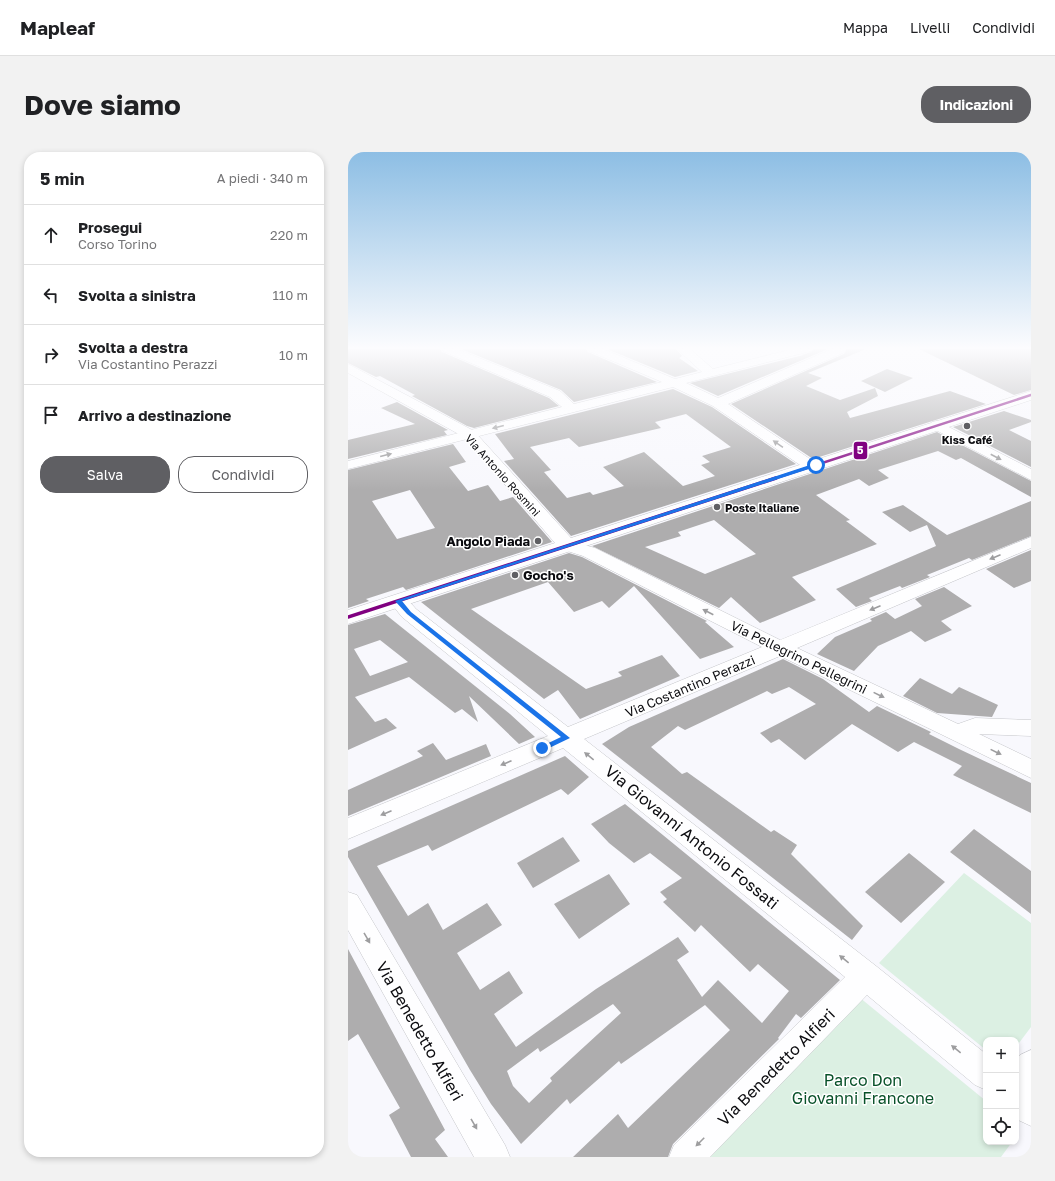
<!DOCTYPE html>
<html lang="it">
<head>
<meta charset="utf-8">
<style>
	:root { --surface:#fff; --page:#f2f2f2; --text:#202124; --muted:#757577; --line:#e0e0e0; --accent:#5f5f63 }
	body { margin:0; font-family:"Golos Text",sans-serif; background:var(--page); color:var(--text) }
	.controls { position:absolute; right:12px; bottom:12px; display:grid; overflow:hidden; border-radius:8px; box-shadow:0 2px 6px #0003 }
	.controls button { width:36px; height:36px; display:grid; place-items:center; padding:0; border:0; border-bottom:1px solid var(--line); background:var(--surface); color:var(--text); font:20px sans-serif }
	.stop { position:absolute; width:12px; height:12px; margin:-9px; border:3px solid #1a73e8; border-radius:50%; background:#fff }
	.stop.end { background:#1a73e8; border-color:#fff; box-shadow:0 1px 4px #0008 }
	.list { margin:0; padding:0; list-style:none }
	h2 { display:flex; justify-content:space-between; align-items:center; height:52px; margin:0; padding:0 16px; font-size:17px }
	h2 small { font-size:13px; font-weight:400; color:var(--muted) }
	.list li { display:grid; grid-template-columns:26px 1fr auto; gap:12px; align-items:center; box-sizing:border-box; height:60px; padding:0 16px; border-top:1px solid var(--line) }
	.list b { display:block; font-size:15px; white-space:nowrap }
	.list p { margin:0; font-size:13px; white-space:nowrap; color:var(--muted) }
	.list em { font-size:13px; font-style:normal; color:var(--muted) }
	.actions { display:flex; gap:8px; padding:12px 16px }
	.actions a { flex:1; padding:9px 0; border:1px solid var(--accent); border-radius:16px; text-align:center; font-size:14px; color:var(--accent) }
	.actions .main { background:var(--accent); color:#fff }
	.icon { flex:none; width:22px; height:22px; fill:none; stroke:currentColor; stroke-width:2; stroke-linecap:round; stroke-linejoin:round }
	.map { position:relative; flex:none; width:683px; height:1005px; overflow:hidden; border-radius:16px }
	header { display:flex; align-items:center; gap:24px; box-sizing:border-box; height:56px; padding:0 20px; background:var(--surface); border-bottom:1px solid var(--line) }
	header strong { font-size:19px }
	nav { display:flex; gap:22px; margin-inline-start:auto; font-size:14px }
	.intro { display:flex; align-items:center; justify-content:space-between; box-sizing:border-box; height:96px; padding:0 24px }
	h1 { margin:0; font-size:28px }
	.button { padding:10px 18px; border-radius:16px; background:var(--accent); color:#fff; font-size:14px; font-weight:700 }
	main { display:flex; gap:24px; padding:0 24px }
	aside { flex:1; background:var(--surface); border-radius:16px; box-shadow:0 2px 6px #0003 }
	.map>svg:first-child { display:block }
	.green { fill:#dcf0e3 }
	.building { fill:#aeadae; fill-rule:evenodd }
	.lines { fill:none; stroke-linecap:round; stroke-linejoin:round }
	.street-casing { stroke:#c5c6ca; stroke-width:1 }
	.secondary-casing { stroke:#c5c6ca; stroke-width:1 }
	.street { fill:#fefeff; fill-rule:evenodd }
	.secondary { fill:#fefeff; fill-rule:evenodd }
	.bus-1-far1-casing { stroke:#fff; stroke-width:4.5 }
	.bus-1-casing { stroke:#fff; stroke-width:6 }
	.bus-1-far1 { stroke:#800080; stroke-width:2.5 }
	.bus-1 { stroke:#800080; stroke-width:3.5 }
	.oneway { fill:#9d9d9f }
	.route { fill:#1a73e8 }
	.poi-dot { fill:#5f5f63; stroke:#fff; stroke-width:1.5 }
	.labels { text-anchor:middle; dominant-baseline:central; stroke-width:3; stroke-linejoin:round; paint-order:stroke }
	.far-poi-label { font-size:11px; font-weight:bold; fill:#0c0c10; stroke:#fff }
	.far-street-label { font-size:11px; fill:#0c0c10; stroke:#fff }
	.poi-label { font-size:13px; font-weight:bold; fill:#0c0c10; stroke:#fff; text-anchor:end }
	.street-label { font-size:13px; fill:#0c0c10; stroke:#fff }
	.near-street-label { font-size:16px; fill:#0c0c10; stroke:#fff }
	.near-park-label { font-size:16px; fill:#085129; stroke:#fff }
	.line-badge { stroke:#fff; stroke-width:1.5 }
	.badge-label { font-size:11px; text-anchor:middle; font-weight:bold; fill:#fff }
</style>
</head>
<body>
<header>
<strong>Mapleaf</strong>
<nav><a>Mappa</a><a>Livelli</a><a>Condividi</a></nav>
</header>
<div class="intro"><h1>Dove siamo</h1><a class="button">Indicazioni</a></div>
<main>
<aside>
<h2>5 min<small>A piedi · 340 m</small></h2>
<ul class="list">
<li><svg class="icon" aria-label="ahead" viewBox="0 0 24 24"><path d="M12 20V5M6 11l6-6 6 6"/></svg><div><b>Prosegui</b><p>Corso Torino</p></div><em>220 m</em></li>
<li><svg class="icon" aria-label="left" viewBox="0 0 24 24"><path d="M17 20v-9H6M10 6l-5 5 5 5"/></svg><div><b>Svolta a sinistra</b></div><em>110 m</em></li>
<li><svg class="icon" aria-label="right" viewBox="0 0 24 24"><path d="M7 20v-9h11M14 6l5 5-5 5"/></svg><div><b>Svolta a destra</b><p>Via Costantino Perazzi</p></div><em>10 m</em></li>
<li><svg class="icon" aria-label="arrive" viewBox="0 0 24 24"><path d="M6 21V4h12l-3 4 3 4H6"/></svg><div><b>Arrivo a destinazione</b></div></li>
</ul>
<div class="actions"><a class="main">Salva</a><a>Condividi</a></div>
</aside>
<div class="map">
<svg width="683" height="1005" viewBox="0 0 683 1005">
	<rect width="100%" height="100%" fill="#f8f8fd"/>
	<path class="green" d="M616,721l67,50v104l-15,20v-7h-30v10l-107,-87z
		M511,845l127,104v41h26l-11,15h-306z"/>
	<path class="building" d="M0,197h92l2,3 107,46 10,8 -85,22 -7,-2 -55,-30 3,-1 -35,-19 -4,1 -28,-14z
		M113,197h125l2,3 69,30 -83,20 -13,-12z
		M259,197h69l6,7 -3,2 19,13 -23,6z
		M466,197h14l-110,47 -28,-13 114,-28h-2l9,-3z
		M498,197h20l-58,24 14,5 -16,8 34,14 35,-12 3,8 -31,16 3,6 100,-27 36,13 -173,55 -82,-55 113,-50 2,-3z
		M571,197h112v41l-17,5z
		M539,217l26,9 -28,14 -24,-11z
		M325,237l39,18 84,57 -225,72 -67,-75 10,-2 -19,-25zM338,262l45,33 -29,9 8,6 -9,3 14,11 -32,10 -39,-34 -41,15 21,19 -31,9 -3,-3 -23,6 -23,-26 7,-2 -21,-23 39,-9 10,9 82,-19 -6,-6z
		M49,250l51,28 -4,1 3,4 -99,24v-19l67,-16 -34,-16z
		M656,259l27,9v2l-22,8 22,11v26l-78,-40z
		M589,280l94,49v16l-70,-39 -5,2 -18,-9 -60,19 11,8 -20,8 -10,-7 -43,16 34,25 -4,1 31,23 -85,33 24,23 -56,23 -29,-26 -12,11 -127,-62zM366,368l42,34 -51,20 -60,-27 36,-11 -3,-4z
		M105,292l13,18 -17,5 19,24 20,-6 12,16 13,-4 39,45 -146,48 -3,-3 -37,12 3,2 -21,7v-138zM62,338l25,38 -38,11 -25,-38z
		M683,349v35l-59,24 -3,-2 -42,17 3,2 -28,11 -2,-2 -31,12 3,3 -16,6 -20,-18 100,-43 -9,-21 -17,7 -28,-20 21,-7 44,30z
		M683,398v31l-17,7 -28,-19z
		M221,401l13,4 125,64 -2,1 29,25 -34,12 -66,-73 -25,22 -7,-7 -28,11 -26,-30 -77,27 115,80 36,-13 -4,-4 44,-17 18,21 -100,43 -22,-29 -14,9 -123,-97z
		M596,435l28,19 -31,15 11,9 -27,12 -14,-11 -33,15 -24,25 -37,-17 18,-17 37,-16 -2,-2 16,-7 9,7 27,-13 -7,-7z
		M37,462l125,100 25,23 -16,7 -50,-48 9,26 -16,-13 -7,4 -46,-36 -54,20 20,25 11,-4 11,10 -49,22v-125zM32,488l28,22 -38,14 -16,-27z
		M435,507l40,20 46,33 8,-6 54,26 -2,2 30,15 72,34v30l-78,-38 9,-9 -48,-24 -16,10 -46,-28 -47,36 -26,-21 -8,4 -11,-10 56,-29 -27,-17 -17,7 -5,-3 -82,39 -7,-4 -27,21 31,27 5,-2 84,60 3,-2 23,15 -6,9 72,72 -11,14 -250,-196 27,-17z
		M572,526l32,16 7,-7 39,18 -6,12 -55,-4 -34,-17z
		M85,591l13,17 40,-16 5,12 -143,60v-26l75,-34 -6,-5z
		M217,604l24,21 -21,18 -7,-6 -129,62 -4,-6 -51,21 31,50 20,-13 15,27 44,-27 15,22 -45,28 23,37 29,-19 14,22 -29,21 22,33 80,-58 82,-52 11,15 -12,8 25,37 16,-17 44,43 27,-32 -31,-27 -8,8 -49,-47 -6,7 -32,-30 4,-3 -7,-7 22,-14 -32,-25 -16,10 -25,-20 -18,-19 34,-20 215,176 -39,38 -5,-4 -18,24 1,1 -106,105 -5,13h-95l45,-43 10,14 102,-98 -25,-25 -84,59 -2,-3 -49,43 -3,-5 -46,45 -30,-40 -21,-34 -122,-213v-6zM265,852l8,9 -71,65 2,3 -23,22 -16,-17 -6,-15 31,-23 2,4z
		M626,677l57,42v43l-81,-62z
		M215,685l17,24 -47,27 -16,-25z
		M561,701l36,29 -44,41 -36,-31z
		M261,722l21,30 -51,35 -25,-35z
		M0,797l97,181 -10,9 13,18h-37l-22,-42 11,-7 -42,-74 -10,7z"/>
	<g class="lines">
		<g class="street-casing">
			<path id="street" d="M93,197h16l103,42 14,13 88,-22 -73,-31 -2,-2h16l72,30 27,-7 -25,-23h13l23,20 80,-20h20l-2,2 -125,32 32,15 114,-49h12l1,2 -2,2 -115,51 88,59 2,3 -2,3h-10l-93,-63 -40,-19 -325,82v-8l214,-54 -12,-10 -107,-46z
				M589,269l94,48v11l-99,-52 -2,-3 2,-3z
				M683,385v11l-234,100 161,76 17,-6 56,2v16l-52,-2 52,25v19l-251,-122 -196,83 292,227 110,88v36l-11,-5 -108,-90 -157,162h-41l5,-12 171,-168 -282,-229 -215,91v-21l200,-82 -146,-119 -13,-16 2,-4c13,-3 17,3 25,12l152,118 194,-80 -179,-91 -22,-7 -2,-4 2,-4 6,-1 28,8 185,92z
				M0,740l9,3 148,250 5,12h-36l-126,-227z
				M683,898v76l-15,-7v-59l4,-5z"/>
		</g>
		<g class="secondary-casing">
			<path id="secondary" d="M0,212l126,67 97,107 460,-147v9l-683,224v-14l207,-67 -91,-106 -116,-64z"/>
		</g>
		<use href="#street" class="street"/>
		<use href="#secondary" class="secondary"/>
		<g class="bus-1-far1-casing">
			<path id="bus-1-far1" d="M425,327l258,-84"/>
		</g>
		<g class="bus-1-casing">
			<path id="bus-1" d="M0,465l428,-139"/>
		</g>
		<use href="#bus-1-far1" class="bus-1-far1"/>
		<use href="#bus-1" class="bus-1"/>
	</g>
	<defs><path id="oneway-solid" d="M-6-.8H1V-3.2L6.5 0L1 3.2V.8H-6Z"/></defs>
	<g class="oneway">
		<use href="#oneway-solid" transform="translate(150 275) rotate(166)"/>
		<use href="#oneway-solid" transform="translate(430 292) rotate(-146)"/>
		<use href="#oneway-solid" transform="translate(38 303) rotate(-14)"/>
		<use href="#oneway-solid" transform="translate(648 305) rotate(28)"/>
		<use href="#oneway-solid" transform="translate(647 405) rotate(157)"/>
		<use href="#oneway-solid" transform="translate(527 456) rotate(157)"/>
		<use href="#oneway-solid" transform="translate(360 460) rotate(-153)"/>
		<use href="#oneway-solid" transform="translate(531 543) rotate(26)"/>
		<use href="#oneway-solid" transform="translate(648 600) rotate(26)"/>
		<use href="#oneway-solid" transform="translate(241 604) rotate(-141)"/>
		<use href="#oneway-solid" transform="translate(158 611) rotate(157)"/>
		<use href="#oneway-solid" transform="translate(38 661) rotate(157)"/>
		<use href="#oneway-solid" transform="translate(19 786) rotate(60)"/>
		<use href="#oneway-solid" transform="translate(496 807) rotate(-141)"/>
		<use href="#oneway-solid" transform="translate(608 897) rotate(-141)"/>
		<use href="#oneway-solid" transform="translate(126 972) rotate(60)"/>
		<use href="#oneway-solid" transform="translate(352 990) rotate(135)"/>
	</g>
	<linearGradient id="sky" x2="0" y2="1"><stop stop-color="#8dbee4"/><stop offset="0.58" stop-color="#fcfcfe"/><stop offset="1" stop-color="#fcfcfe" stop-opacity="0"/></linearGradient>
	<rect width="683" height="338" fill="url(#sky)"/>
	<path class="route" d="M468,311l2,3 -416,135 9,11 159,126 -25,12h-5l-2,-2 23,-11 -154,-123 -12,-13z"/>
	<g class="poi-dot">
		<circle cx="619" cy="274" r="4"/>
		<circle cx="369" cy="355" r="4"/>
		<circle cx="190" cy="389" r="4"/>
		<circle cx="167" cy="423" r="4"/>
	</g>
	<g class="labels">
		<g class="far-poi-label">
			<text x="619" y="287">Kiss Café</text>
			<text x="377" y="355" text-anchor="start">Poste Italiane</text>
		</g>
		<g class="far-street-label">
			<text transform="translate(155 323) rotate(48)">Via Antonio Rosmini</text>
		</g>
		<g class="poi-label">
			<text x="182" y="389">Angolo Piada</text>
			<text x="175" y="423" text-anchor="start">Gocho's</text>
		</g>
		<g class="street-label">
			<text transform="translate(451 505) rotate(26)">Via Pellegrino Pellegrini</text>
			<text transform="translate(342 534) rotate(-23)">Via Costantino Perazzi</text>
		</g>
		<g class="near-street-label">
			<text transform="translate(344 685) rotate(39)">Via Giovanni Antonio Fossati</text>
			<text transform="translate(72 879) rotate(60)">Via Benedetto Alfieri</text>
			<text transform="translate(428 915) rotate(-45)">Via Benedetto Alfieri</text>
		</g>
		<g class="near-park-label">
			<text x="515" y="928">Parco Don<tspan x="515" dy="18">Giovanni Francone</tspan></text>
		</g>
	</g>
	<rect class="line-badge" x="505" y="289" width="15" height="19" rx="4" fill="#800080"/>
	<g class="badge-label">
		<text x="512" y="302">5</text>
	</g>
</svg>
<div class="controls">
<button>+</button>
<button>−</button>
<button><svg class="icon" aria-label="locate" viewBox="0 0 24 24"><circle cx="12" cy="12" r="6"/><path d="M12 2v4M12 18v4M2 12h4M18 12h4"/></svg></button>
</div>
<div class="stop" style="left:468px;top:313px"></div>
<div class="stop end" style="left:194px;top:596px"></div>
</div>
</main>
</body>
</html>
